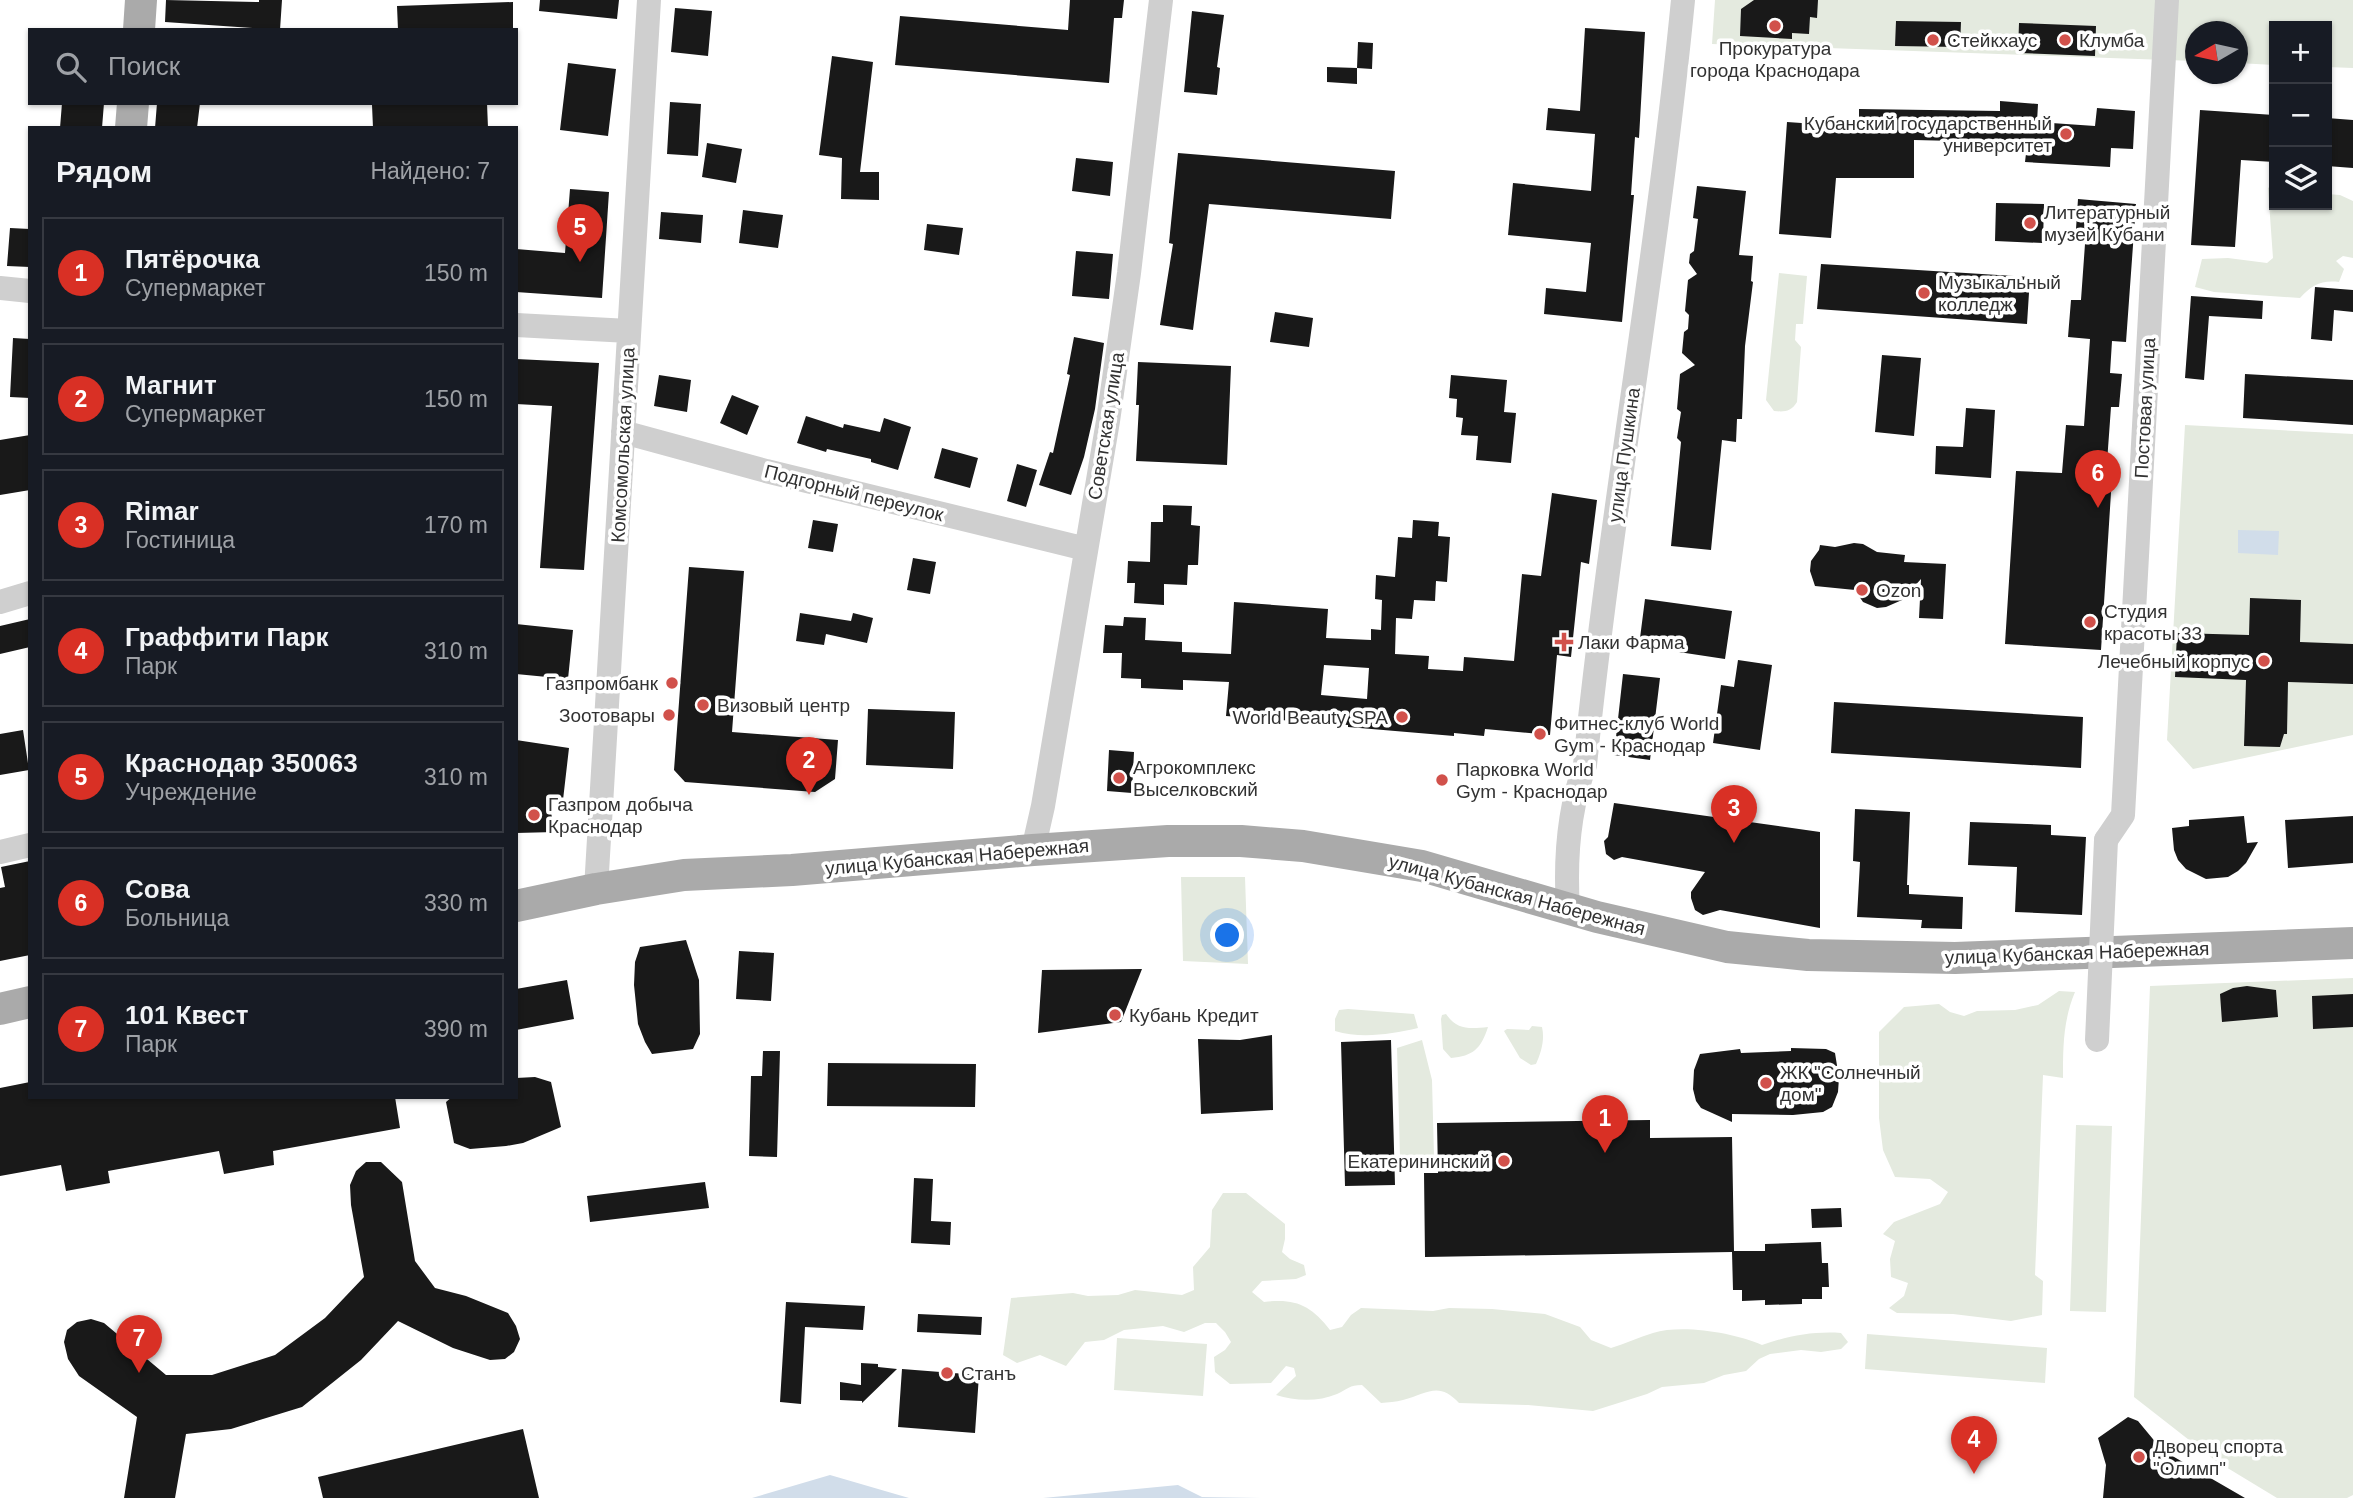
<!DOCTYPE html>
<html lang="ru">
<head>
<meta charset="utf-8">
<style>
	:root { --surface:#171b24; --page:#242831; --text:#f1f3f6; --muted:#9ea1a6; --line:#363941; --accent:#d93025 }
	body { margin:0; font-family:Helvetica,sans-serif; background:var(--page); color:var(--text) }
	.controls { position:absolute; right:21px; top:21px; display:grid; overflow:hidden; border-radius:0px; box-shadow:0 2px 5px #0004 }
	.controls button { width:63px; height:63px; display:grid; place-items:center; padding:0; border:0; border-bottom:2px solid var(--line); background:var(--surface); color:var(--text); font:35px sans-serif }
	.compass { position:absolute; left:2185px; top:21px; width:63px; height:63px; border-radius:50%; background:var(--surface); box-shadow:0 2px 5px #0004; rotate:261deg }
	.you { position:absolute; left:1228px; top:936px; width:24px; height:24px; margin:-18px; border:5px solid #fff; border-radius:50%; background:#1a73e8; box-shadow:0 0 0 10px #1a73e833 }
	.badge { display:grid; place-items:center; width:46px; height:46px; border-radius:50%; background:var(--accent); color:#fff; font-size:23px; font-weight:700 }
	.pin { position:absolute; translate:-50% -58px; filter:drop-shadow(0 2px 4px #0008) }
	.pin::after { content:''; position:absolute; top:37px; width:24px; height:21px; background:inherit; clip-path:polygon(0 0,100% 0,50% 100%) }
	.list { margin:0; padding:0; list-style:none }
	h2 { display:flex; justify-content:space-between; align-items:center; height:91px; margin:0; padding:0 28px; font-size:30px }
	h2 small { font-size:23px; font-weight:400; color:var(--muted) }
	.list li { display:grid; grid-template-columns:46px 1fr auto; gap:21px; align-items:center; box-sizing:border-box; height:112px; margin:0 14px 14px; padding:0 14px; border:2px solid var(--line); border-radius:0px }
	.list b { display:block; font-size:26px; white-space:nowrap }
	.list p { margin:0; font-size:23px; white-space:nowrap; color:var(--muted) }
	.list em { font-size:23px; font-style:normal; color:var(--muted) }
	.icon { flex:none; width:38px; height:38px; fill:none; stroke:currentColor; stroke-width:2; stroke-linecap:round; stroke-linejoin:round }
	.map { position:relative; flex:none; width:2353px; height:1498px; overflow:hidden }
	.search { position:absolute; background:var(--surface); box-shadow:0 2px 5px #0004; left:28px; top:28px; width:490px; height:77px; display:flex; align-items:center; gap:18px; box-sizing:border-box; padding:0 24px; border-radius:0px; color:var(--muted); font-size:26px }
	.panel { position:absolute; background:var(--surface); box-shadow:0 2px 5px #0004; left:28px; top:126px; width:490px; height:973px; border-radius:0px }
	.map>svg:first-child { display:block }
	.green { fill:#e4eadf }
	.water { fill:#d1ddea }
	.building { fill:#191919; fill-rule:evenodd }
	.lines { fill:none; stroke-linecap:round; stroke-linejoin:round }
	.minor { stroke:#cfcfcf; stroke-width:24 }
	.major { stroke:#aaa; stroke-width:32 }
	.minor-bridge { stroke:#cfcfcf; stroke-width:24 }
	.poi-dot { fill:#d1514b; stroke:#fff; stroke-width:2.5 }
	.labels { text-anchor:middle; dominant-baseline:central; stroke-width:7; stroke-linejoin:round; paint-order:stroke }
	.poi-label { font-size:19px; fill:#323232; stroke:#fff; text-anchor:start }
	.street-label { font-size:19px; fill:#323232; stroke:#fff }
</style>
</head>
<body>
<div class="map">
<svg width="2353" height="1498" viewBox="0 0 2353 1498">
	<rect width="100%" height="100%" fill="#fff"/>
	<path class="green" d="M1715,0h638v68l-26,-1v-41h-53v39l-36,-2v-31h-42l-1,29 -483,-17z
		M2273,184h1v21h53v-11l13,1 13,6v57l-10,-2 -7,5 8,8 -5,13c-18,-2 -27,3 -39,16l-86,-6 -19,-5 7,-28 26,-1 39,5 6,-5 -5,-70z
		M1779,273l28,3 -4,48h-7l-1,16 6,7 -4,55c-6,10 -13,10 -23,9l-8,-11z
		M2185,425l168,9v301l-160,34 -26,-29z
		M1181,877h64l3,87 -65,-3z
		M2353,978v517l-6,3h-70l-61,-37 -82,-64 16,-411z
		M2059,991l16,1c-12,29 -12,55 -12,86l-20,-3 -8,200 8,6 -1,34 -31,6 -58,-7 -56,-1 -8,-5 15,-12 4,-13 -17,-6 -1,-18 5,-18 -12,-7 11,-12 46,-18 8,-12 -18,-13 -35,-2 -12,-27 -4,-32v-86l25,-25 35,-3 11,8 14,4 13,-5 38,-1 23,-5z
		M1348,1009l66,5 4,14c-27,6 -56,11 -83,3v-12l4,-9z
		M1446,1014c11,16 23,15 42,13 -7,22 -15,29 -37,31l-8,-9 -2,-30 1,-4z
		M1532,1026l10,1c3,13 -1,26 -6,37l-5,1 -11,-7 -16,-27 3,-2 22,1z
		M1422,1040l10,40 2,77h-34l-3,-109z
		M2076,1125l36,1 -6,186 -36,-1z
		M1223,1193h23l39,31v15l-3,13 8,7 14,6 2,10 -10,4 -34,2 -10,11 12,10c31,-4 47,3 66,28l12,-3 9,-12 10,-7 72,3 16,-3 43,1 53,5 35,13 11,13 20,8c14,-4 28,-11 42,-15 30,-9 81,0 109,12 25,-9 52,-14 79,-12l7,9 -7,7 -20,3 -20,-2 -31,4 -11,5 -13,12 -22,4 -20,8 -42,4 -15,7 -54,17 -65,-6 -69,-2c-20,-22 -31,-10 -56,-3 -7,2 -15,2 -22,3l-19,-18c-13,0 -14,4 -25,9 -19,8 -42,7 -61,1l20,-19 -2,-8 -8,-2 -15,17 -41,1 -15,-12 -1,-15 11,-7 6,-8 -6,-10 -9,-9h-11l-21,9 -21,-6 -39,4 -20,10 -19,2 -19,24 -26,-11 -23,8 -14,-8 8,-57 62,-5 15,3 30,-1 17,-5 47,5 12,-5 -1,-23 17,-20 2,-37z
		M1867,1334l180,14 -2,35 -180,-14z
		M1117,1338l90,6 -4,52 -89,-6z"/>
	<path class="water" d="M2238,530l41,1 -1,24 -40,-2z
		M830,1475l79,23h-157z
		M1178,1485l24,12 59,1h-218z"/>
	<path class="building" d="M166,0l93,2v-2h23l-2,30 -115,-8z
		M540,0h79l-2,19 -78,-8z
		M1070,0h54l-2,18h-8l-5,65 -214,-18 5,-49 168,14z
		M1754,0h64l-1,18 -7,-1 -1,17 -17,-1v6l-52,-3 1,-27z
		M513,2v28h-115l-1,-24z
		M675,8l37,3 -4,45 -37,-4z
		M1192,11l32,4 -7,52 3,1 -3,27 -33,-3z
		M1896,21l65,1 -1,25 -65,-1z
		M2019,23l77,3 -1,30 -77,-3z
		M1585,28l60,4 -6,106 -4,-1 -4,58h3l-12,127 -78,-8 2,-26 40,4 5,-49 -83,-8 5,-52 78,8 4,-57 -49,-4 2,-22 32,3z
		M1358,42l15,1 -1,26 -15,-1z
		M832,56l41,6 -13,110h19v28l-38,-1 1,-41 -23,-3z
		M568,63l48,6 -8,67 -48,-6z
		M1327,67l30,1v16l-30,-2z
		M2000,101l38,3 -1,18 58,4 2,-18 38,3 -2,38 -22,-1 -1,19 -85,-5 2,-17 -29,-3 -84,-2v38h-78l-5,60 -52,-4 8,-112 72,5v-18l141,2z
		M670,102l31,2 -3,52 -31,-2z
		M62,103h42l-2,25h-42z
		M157,103h43l-3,25h-42z
		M421,103h66l1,25h-115l-1,-23z
		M2200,110l74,5v47l-33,-2 -6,87 -44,-2z
		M2327,118l26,2v48l-26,-2z
		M707,143l35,6 -6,34 -34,-6z
		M1178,153l217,18 -4,48 -182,-15 -16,126 -33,-5 13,-81 -4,-1z
		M1076,158l37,4 -3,34 -38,-5z
		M1697,186l49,5 -7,64 14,1 -2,25 2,1 -8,64 -3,73h-5l-1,23 -14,-2 -11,110 -40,-4 10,-104 -4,-4 4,-26 -4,-3 3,-35 15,-9 -13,-12 2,-21 4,-3 1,-14 -4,-4 3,-31 9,-6 -8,-11 1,-9 4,-3 4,-32 -5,-1z
		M570,189l39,3 -7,106 -86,-6v-43l49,4z
		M2078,199l58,5 -10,138 -14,-1 -2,32 12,1 -3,33h-8l-5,69 6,1 -11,173 -96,-6 11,-173 46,2 4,-48 18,1 6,-87 -22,-2 3,-37h10l5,-70 -10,-1z
		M1996,203l48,1 -1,39 -48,-2z
		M743,210l40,5 -5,33 -39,-5z
		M661,212l42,3 -2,28 -42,-4z
		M927,224l36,4 -4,27 -35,-5z
		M10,228l20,1v38l-23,-1z
		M1076,251l37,3 -4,45 -37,-3z
		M1821,264l209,13 -3,47 -210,-15z
		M2315,287l38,3v22l-19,-2 -2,31 -21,-2z
		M2191,296l72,5 -1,18 -53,-3 -5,64 -19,-2z
		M1275,312l38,6 -4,29 -39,-5z
		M1074,337l30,6 -9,66 -11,48 -13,38 -32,-10 11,-33 3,1 17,-78 -3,-1z
		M13,338l17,1v59l-20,-1z
		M1882,355l39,3 -7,78 -39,-4z
		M516,359l83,4 -15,207 -44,-2 12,-162 -36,-2z
		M1138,362l93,4 -4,99 -91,-4 3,-56h-3z
		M2245,374l108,6v45l-110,-7z
		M659,375l32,5 -4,32 -33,-6z
		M1451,375l56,5 -3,32 12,1 -5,50 -35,-3 2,-24 -17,-1 2,-17 -7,-1 1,-18 -8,-1z
		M732,395l27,11 -12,29 -27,-12z
		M1966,408l29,2 -4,68 -56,-4 1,-28 27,1z
		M806,416l37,12 1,-4 36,8 4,-14 27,9 -13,43 -27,-8v-3l-44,-10 -1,3 -29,-9z
		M30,435v55l-30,5v-55z
		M942,448l36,10 -8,30 -36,-10z
		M1017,464l20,6 -11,37 -19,-6z
		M1552,493l45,7 -8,64 -8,-2 -10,95 -14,-2 -7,80 -65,-6 -1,7 -30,-3v3l-106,-9v-2l-122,-9 3,-34 -46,-2v10l-42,-2v-9l-20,-1 1,-25h-19l2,-28 18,1 1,-9 22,1 -1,22 37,2v10l49,2 3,-52 94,7 -2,29 45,2v-11l10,1 1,-30 -7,-1 1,-24 19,2 3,-40 14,1 1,-18 26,2 -1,14 12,1 -3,45 -11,-1 -1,20 -21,-1 -2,19 -16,-1 -1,36 34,2 -1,13 35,2 1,-14 50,4 8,-87 19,2zM1324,665l45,3 -2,31 -46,-4z
		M1163,505l29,1 -1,19 9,1 -2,39h-10l-1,20 -23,-1v21l-30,-2 1,-20h-8l1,-22 22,1 1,-40h12z
		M813,520l25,4 -5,28 -25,-4z
		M1854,543l9,1 14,8 28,3 -1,7 42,2 -3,55 -24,-1 2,-39 -19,21 -16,7 -9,1 -14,-6 -8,-12 -40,-4 -5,-15 1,-10 8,-11 1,-5 15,2z
		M913,558l23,4 -6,32 -23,-4z
		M689,567l55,4 -12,161 106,8 -3,39 -20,13 -130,-10 -11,-12z
		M2250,598l51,2 -1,42 53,2v40l-65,-2 -1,52h-3l-4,13 -36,-1 2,-66 -71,-3 2,-44 72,2z
		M1645,599l87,12 -7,48 -86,-13z
		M800,613l51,8 2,-8 20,5 -6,25 -41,-9 -2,11 -28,-4z
		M30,619v28l-30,7v-28z
		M516,624l57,6 -5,49 -52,-5z
		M1738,660l34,5 -12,85 -47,-7 8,-58 13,2z
		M1623,674l37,4 -10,82 -36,-5z
		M1834,702l249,15 -2,51 -250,-15z
		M868,709l87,3 -2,57 -87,-4z
		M23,730l6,40 -29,5v-41z
		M516,740l53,8 -6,52 -15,-2 7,34 -39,1z
		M1109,750l25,2 -2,41 -25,-2z
		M1614,803l206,29v96l-100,-18 -17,5 -8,-5 -4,-12v-6l14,-20 -83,-15 -8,3 -8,-6 -2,-13 4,-4z
		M1855,809l55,3 -3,73h2v9l54,3 -1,32 -41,-1 1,-8 -65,-3 3,-55 -7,-1z
		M2244,816l3,27 11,-1 -12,21 -8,8 -10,6 -22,2 -20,-10 -8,-9 -4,-10 -2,-22 17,-2v-6z
		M2353,816v47l-65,5 -3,-48z
		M1970,822l81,3v10l35,2 -4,78 -67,-3 2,-45 -49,-2z
		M30,861v94l-30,6v-73l5,-1 -4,-20z
		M686,940l13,40 1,54 -7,15 -41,5 -7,-12 -7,-18 -4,-39 1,-23 5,-15z
		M739,951l35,2 -3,48 -35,-2z
		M1142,969l-21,53 -83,11 4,-63z
		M567,980l7,39 -58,11v-41z
		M2247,986l29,4 2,27 -56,5 -2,-28 13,-6z
		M2353,994v33l-40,2 -1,-33z
		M1272,1035l1,75 -72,4 -3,-75 42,1z
		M1391,1040l4,145 -50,1 -4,-144z
		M1791,1048l35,1 9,4 4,25 -1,14 -6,15 -9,5 -30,3 -61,-1v8l-31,-14 -5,-7 -3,-12 1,-19 6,-16 40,-5 1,4 50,-2z
		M763,1051h17l-3,106 -28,-1 2,-80h11z
		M828,1063l148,1 -1,43 -148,-1z
		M535,1077l16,5 10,45 -38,16 -17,3 -36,3 -16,-6 -8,-41 6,-5h64v-19z
		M30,1082v15h365l5,31 -127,23 1,14 -50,9 -5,-23 -111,20 2,12 -44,8 -5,-26 -61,11v-88z
		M1650,1120v18l82,-1 2,114h31v-7l56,-2 1,21h6l1,24h-7v12h-20v5l-37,1v-5l-23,1v-11h-9l-1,-38 -307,5 -1,-84h14l-1,-50z
		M366,1162h15l21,20 13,79 20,27 31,8 42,17 8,13 4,13 -6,13 -9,7 -15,1 -37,-12 -55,-27 -37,39 -59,47 -71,22 -45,5 -11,64h-51l13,-81 -58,-41 -11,-17 -4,-17 3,-12 10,-8 14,-3 13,4 62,52h46l63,-20 50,-37 39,-41 -13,-72 -1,-20 6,-14z
		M914,1178l19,1 -2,42 20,1 -1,23 -39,-2z
		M705,1182l4,26 -119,14 -3,-26z
		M1841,1208l1,19 -30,1 -1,-19z
		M786,1302l79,4 -2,24 -58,-3 -4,77 -21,-2z
		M918,1314l64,3 -1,18 -64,-3z
		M861,1363l17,1v3l19,2 -35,34v-2l-22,-1v-18l21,3z
		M902,1369l77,6 -4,58 -77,-6z
		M2128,1417l10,4 24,29 83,48h-142l3,-33 -8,-27z
		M523,1429l16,69h-216l-5,-21z"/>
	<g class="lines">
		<path class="minor" d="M0,288l30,3
			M516,325l113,6
			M623,432l143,39 320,78
			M0,602l30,-9
			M2106,840l17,-25 44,-815
			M1033,850l10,-44 65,-385 21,-148 32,-273
			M0,852l30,-7
			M596,889l53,-889
			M1568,909c-3,-48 0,-98 17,-144 26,-256 73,-509 98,-765"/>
		<path class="major" d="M139,30l2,-30
			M131,128l2,-25
			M516,906l80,-17 88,-14 108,-5 241,-20 135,-9h73l62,5 119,20 175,51 130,30 81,8 147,3 398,-15
			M0,1009l30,-7"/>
		<path class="minor-bridge" d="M2097,1040l9,-200"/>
	</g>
	<g class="poi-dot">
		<circle cx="1775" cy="26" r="7"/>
		<circle cx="1933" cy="40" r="7"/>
		<circle cx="2065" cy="40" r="7"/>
		<circle cx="2066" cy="134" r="7"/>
		<circle cx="2030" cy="223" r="7"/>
		<circle cx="1924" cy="293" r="7"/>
		<circle cx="1862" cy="590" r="7"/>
		<circle cx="2090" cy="622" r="7"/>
		<path d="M1560.5 631.5h7v7h7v7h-7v7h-7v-7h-7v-7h7z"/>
		<circle cx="2264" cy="661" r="7"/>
		<circle cx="672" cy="683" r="7"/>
		<circle cx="703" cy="705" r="7"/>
		<circle cx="669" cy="715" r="7"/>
		<circle cx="1402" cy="717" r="7"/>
		<circle cx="1540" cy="734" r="7"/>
		<circle cx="1119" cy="778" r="7"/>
		<circle cx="1442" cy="780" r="7"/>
		<circle cx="534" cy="815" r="7"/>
		<circle cx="1115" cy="1015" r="7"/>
		<circle cx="1766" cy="1083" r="7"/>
		<circle cx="1504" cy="1161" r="7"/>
		<circle cx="947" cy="1373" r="7"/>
		<circle cx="2139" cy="1457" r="7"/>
	</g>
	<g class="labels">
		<g class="poi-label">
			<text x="1947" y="40">Стейкхаус</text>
			<text x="2079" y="40">Клумба</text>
			<text x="1775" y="48" text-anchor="middle">Прокуратура<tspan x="1775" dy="22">города Краснодара</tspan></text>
			<text x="2052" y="123" text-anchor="end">Кубанский государственный<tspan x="2052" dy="22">университет</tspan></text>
			<text x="2044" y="212">Литературный<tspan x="2044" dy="22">музей Кубани</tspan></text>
			<text x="1938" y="282">Музыкальный<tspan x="1938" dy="22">колледж</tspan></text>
			<text x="1876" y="590">Ozon</text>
			<text x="2104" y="611">Студия<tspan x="2104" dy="22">красоты 33</tspan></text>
			<text x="1578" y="642">Лаки Фарма</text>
			<text x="2250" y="661" text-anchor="end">Лечебный корпус</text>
			<text x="658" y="683" text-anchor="end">Газпромбанк</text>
			<text x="717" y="705">Визовый центр</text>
			<text x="655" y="715" text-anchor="end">Зоотовары</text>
			<text x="1388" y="717" text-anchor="end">World Beauty SPA</text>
			<text x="1554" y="723">Фитнес-клуб World<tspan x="1554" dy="22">Gym - Краснодар</tspan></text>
			<text x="1133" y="767">Агрокомплекс<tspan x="1133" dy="22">Выселковский</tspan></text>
			<text x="1456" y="769">Парковка World<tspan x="1456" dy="22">Gym - Краснодар</tspan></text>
			<text x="548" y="804">Газпром добыча<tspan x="548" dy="22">Краснодар</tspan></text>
			<text x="1129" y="1015">Кубань Кредит</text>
			<text x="1780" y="1072">ЖК "Солнечный<tspan x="1780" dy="22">дом"</tspan></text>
			<text x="1490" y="1161" text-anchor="end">Екатерининский</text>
			<text x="961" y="1373">Станъ</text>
			<text x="2153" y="1446">Дворец спорта<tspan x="2153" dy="22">"Олимп"</tspan></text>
		</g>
		<g class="street-label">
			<text transform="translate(2145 408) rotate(-87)">Постовая улица</text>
			<text transform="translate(1106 426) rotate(-81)">Советская улица</text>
			<text transform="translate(623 445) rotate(-87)">Комсомольская улица</text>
			<text transform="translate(1624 455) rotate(-82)">улица Пушкина</text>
			<text transform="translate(854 493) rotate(14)">Подгорный переулок</text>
			<text transform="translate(957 857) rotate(-5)">улица Кубанская Набережная</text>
			<text transform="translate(1517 895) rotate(15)">улица Кубанская Набережная</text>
			<text transform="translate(2077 953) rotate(-2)">улица Кубанская Набережная</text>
		</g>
	</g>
</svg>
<div class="controls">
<button>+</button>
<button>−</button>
<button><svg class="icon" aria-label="layers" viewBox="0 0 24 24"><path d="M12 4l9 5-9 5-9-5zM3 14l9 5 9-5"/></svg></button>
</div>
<svg class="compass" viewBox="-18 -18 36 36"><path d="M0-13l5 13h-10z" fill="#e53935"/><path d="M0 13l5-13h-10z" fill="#9ea1a6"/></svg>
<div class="you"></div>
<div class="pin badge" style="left:1605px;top:1153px">1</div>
<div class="pin badge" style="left:809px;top:795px">2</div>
<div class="pin badge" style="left:1734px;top:843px">3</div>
<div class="pin badge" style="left:1974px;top:1474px">4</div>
<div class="pin badge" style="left:580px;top:262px">5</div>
<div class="pin badge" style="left:2098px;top:508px">6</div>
<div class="pin badge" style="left:139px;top:1373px">7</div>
<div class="search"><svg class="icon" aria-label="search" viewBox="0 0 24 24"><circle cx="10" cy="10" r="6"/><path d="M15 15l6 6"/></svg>Поиск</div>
<section class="panel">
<h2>Рядом<small>Найдено: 7</small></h2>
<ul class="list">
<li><span class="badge">1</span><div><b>Пятёрочка</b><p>Супермаркет</p></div><em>150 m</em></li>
<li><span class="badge">2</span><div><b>Магнит</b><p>Супермаркет</p></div><em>150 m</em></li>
<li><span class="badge">3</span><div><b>Rimar</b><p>Гостиница</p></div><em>170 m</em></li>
<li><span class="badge">4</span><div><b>Граффити Парк</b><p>Парк</p></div><em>310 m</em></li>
<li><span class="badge">5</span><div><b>Краснодар 350063</b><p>Учреждение</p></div><em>310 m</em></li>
<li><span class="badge">6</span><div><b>Сова</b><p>Больница</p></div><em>330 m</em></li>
<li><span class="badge">7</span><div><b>101 Квест</b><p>Парк</p></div><em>390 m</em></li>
</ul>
</section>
</div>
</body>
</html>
